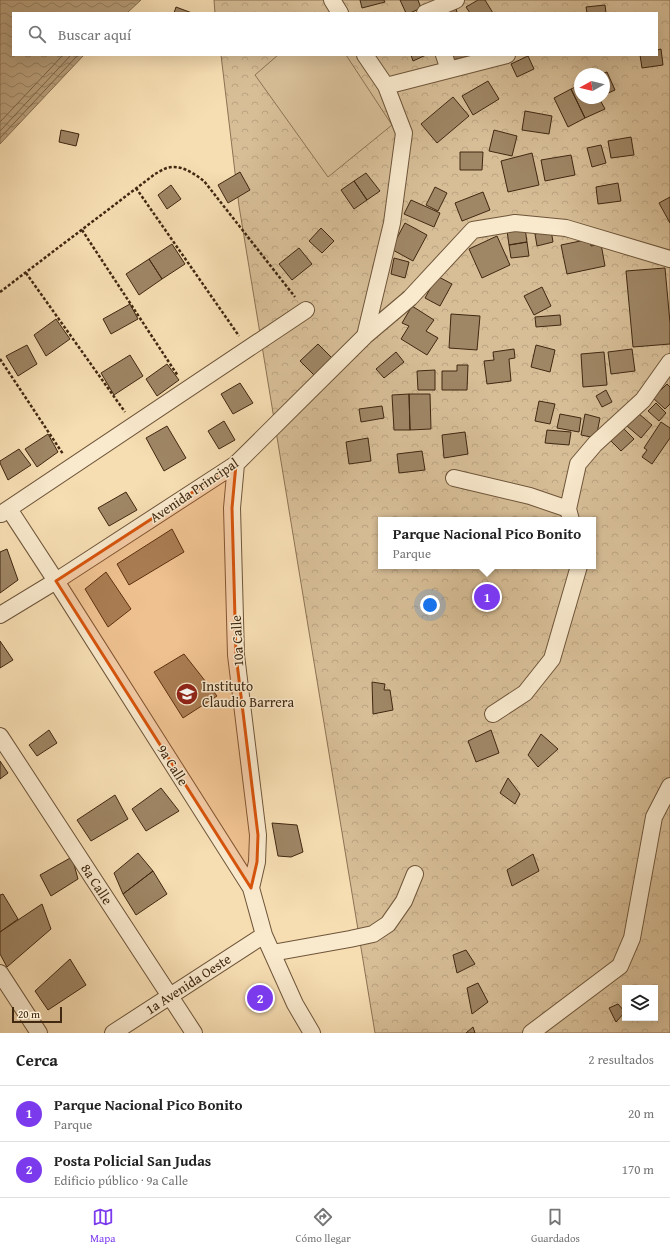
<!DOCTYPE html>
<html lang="es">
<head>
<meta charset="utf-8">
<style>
	:root { --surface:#fff; --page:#f2f2f2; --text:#222; --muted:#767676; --line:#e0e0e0; --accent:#7c3aed }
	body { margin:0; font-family:"Gentium Book Plus",serif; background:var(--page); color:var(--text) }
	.controls { position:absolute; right:12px; bottom:12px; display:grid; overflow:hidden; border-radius:0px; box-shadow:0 4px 16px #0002 }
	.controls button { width:36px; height:36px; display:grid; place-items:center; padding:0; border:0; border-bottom:1px solid var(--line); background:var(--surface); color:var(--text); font:20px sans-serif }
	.compass { position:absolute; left:574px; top:68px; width:36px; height:36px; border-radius:50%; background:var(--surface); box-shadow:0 4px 16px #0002; rotate:262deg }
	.scale { position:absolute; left:12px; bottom:10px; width:50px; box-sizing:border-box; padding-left:4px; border:2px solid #402811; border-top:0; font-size:11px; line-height:14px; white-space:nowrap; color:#402811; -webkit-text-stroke:3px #f9e9cd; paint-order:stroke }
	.you { position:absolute; left:430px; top:605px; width:14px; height:14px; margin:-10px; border:3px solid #fff; border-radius:50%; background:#1a73e8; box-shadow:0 0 0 6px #1a73e833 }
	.badge { display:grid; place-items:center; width:26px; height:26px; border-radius:50%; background:var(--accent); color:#fff; font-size:13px; font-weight:700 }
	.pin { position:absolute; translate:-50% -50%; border:2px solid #fff; box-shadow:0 1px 4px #0006 }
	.popup { position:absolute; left:378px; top:517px; width:218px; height:52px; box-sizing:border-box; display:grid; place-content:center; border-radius:0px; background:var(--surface); filter:drop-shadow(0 1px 3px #0005); font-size:13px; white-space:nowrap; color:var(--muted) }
	.popup b { font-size:15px; color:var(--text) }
	.popup::after { content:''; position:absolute; left:50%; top:100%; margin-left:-8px; border:8px solid transparent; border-top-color:var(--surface) }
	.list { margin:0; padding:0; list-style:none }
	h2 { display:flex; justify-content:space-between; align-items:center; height:52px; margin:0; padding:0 16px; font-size:17px }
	h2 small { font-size:13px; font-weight:400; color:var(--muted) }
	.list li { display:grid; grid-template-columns:26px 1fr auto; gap:12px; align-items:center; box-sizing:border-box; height:56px; padding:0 16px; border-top:1px solid var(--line) }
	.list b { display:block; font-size:15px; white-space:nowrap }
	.list p { margin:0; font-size:13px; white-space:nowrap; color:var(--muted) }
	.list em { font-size:13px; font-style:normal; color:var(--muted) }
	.icon { flex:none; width:22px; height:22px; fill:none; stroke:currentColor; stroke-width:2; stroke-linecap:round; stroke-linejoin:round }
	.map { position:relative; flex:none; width:670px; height:1033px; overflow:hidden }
	.search { position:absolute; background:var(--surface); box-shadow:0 4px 16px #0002; left:12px; right:12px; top:12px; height:44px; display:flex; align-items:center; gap:10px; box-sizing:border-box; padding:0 14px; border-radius:0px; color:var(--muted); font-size:15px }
	.sheet { height:164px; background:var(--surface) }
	nav { display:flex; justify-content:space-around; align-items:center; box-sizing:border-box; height:56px; border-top:1px solid var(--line); background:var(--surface); font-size:11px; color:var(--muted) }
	nav a { display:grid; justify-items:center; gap:2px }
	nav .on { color:var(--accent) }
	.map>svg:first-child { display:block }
	.forest { fill:url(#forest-crowns); stroke:#8c7354; fill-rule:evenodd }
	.garden { fill:#d7be97; stroke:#8c7354 }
	.water { fill:url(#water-waves); stroke:#886f51 }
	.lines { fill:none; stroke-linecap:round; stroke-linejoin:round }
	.shore { stroke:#7c6446; stroke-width:1 }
	.building { fill:#9f8665; stroke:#402811 }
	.street-casing { stroke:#6e5539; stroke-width:18 }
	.path { stroke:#402811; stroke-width:2.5; stroke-dasharray:3 2; stroke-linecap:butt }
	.street { stroke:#f9e9cd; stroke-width:16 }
	.marked { fill:#d7540c; fill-opacity:0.2; stroke:#d7540c; stroke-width:3; stroke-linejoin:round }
	.labels { text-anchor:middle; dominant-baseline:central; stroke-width:3; stroke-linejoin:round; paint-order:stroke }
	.street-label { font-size:14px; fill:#402811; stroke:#f9e9cd }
	.poi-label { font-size:14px; fill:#402811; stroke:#f9e9cd; text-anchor:start }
</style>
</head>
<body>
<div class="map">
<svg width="670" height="1033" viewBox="0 0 670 1033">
	<defs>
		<pattern id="forest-crowns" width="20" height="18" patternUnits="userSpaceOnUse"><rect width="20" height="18" fill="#d7be97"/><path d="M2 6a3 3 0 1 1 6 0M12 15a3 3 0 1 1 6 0" fill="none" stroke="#baa381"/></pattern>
		<pattern id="water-waves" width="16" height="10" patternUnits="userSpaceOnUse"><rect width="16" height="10" fill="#b89f7b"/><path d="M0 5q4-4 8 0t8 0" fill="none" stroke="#978263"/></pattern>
	</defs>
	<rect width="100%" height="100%" fill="#f6ddb2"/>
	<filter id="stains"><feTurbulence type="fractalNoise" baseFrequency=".005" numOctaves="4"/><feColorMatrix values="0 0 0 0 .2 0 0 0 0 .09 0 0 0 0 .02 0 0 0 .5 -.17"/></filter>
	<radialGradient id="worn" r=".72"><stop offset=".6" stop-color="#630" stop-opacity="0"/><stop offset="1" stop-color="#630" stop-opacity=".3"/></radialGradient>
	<path class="forest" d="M214,0h456v1033h-295l-136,-827 -18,-151h436v-42h-442zM580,74h24v24h-24zM381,520h212v46h-212zM625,988h30v30h-30z"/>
	<path class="garden" d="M278,55h68l46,70 -64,52 -73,-102z"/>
	<path class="water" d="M0,0h141l-14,13h-114v42h71l-84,89z"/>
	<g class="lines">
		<path class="shore" d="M0,122l63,-67
			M0,131l71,-76
			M0,138l78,-83"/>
	</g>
	<path class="building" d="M360,0h24l1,2 -23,6z
		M400,0h18l3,8 -11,5h-4z
		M478,0h7l8,13h-23l-4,-6z
		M605,5l1,8h-19l-1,-6z
		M176,7l16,6h-18z
		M456,7l1,6h-20z
		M661,49l2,16 -21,3 -2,-13h17v-5z
		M411,55h15l-13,6z
		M451,55h23l-21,5z
		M528,56l6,13 -17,8 -6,-13z
		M607,72l8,18 -11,5v-21h-2z
		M488,81l11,18 -26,16 -11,-19z
		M580,85v13h19l6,11 -20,9 -14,-29z
		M571,89l14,29 -17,9 -14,-29z
		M453,97l16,19 -32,27 -16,-19z
		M525,111l27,5 -3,18 -27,-4z
		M61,130l18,4 -3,12 -17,-4z
		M494,130l23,6 -5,20 -23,-5z
		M631,137l3,18 -23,3 -3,-17z
		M601,145l5,18 -14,4 -5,-19z
		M460,152h23l-1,18h-22z
		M532,153l7,32 -31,7 -7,-31z
		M571,155l4,20 -30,6 -4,-21z
		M240,172l10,18 -22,13 -10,-18z
		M366,173l14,18 -13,9 -13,-19z
		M354,181l13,19 -13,9 -13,-19z
		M618,183l3,18 -23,3 -2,-17z
		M171,185l10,14 -14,10 -9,-14z
		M435,187l12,6 -9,18 -12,-6z
		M483,192l7,18 -28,11 -7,-18z
		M670,197v26l-11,-20z
		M411,200l29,13 -6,14 -30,-13z
		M405,223l22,12 -14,26 -22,-12z
		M321,228l13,13 -12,12 -13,-12z
		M525,228l2,14 -18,3 -2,-14z
		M551,230l2,12 -16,4 -2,-12z
		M497,236l13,29 -28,13 -13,-29z
		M590,239l1,7 10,-2 4,22 -38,8 -6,-29z
		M527,242l2,14 -18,2 -2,-13z
		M172,244l13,20 -23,15 -13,-20z
		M299,248l13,16 -20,16 -13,-16z
		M394,258l15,4 -4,16 -14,-4z
		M149,259l13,20 -23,16 -13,-21z
		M665,268l5,55v21l-37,3 -7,-76z
		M437,276l15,8 -12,22 -15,-8z
		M542,287l9,19 -17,9 -10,-19z
		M130,304l8,15 -27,15 -8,-15z
		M412,306l22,14 -8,11 12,7 -11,17 -26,-16 8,-13 -7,-3z
		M451,314l29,2 -3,34 -28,-2z
		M560,315l1,10 -25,2 -1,-10z
		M56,319l14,20 -24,17 -12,-21z
		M318,344l16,16 -18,17 -16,-16z
		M27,345l10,19 -19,12 -12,-20z
		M536,345l19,5 -5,22 -19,-5z
		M514,349l1,9 -6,1 2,22 -24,3 -3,-23 10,-1 -1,-8z
		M632,349l3,22 -24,3 -3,-22z
		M396,352l8,10 -20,16 -8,-9z
		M604,352l3,33 -24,2 -2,-33z
		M130,355l13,21 -29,19 -13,-22z
		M167,364l12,16 -22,16 -11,-17z
		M457,365h11l-1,25h-25v-19h15z
		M435,370v20h-17l-1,-19z
		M240,383l13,20 -20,11 -12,-20z
		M667,384l3,3v17l-5,5 -12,-11z
		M606,390l6,12 -10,5 -6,-11z
		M409,394l1,36h-16l-2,-35z
		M409,394h21l1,35 -21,1z
		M539,401l16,3 -5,20 -15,-3z
		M656,403l10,10 -7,8 -11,-10z
		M382,406l2,12 -23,4 -2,-13z
		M638,413l14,12 -11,13 -14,-12z
		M560,414l21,4 -2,14 -22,-4z
		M585,414l15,4 -4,20 -15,-3z
		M224,421l11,19 -16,9 -11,-18z
		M661,422l9,6v10l-18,26 -10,-7 5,-7 -3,-2z
		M167,426l19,32 -22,13 -18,-33z
		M623,428l11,11 -13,12 -10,-10z
		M547,430l24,2 -2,13 -24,-2z
		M465,432l3,22 -24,4 -2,-23z
		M48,434l10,18 -21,15 -12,-18z
		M368,438l3,23 -22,3 -3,-22z
		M19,449l12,16 -23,15 -8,-17v-2z
		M422,451l3,19 -26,3 -2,-19z
		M126,492l11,18 -28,16 -11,-18z
		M172,529l12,23 -55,33 -12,-21z
		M7,549l11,31 -18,13v-41z
		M106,572l25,37 -23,18 -23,-38z
		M0,641l13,19 -13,8z
		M184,654l33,42 -34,22 -29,-46z
		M372,682l13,2 -1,6h6l3,20 -20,4z
		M49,730l8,13 -20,13 -8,-11z
		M491,730l8,23 -23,9 -8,-21z
		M541,734l17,15 -20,18 -10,-12z
		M0,761l8,12 -8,6z
		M508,778l12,16 -5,10 -15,-11z
		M161,788l18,23 -33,20 -14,-22z
		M115,795l13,24 -37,22 -14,-21z
		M272,823l25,2 6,27 -12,5 -13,-1z
		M138,853l15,18 -30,23 -9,-21z
		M533,854l6,17 -27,15 -5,-16z
		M72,857l6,22 -27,17 -11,-21z
		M153,871l14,23 -31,21 -13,-21z
		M3,894l15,25 -18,13v-37z
		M42,904l9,25 -44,38 -7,-13v-22z
		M466,950l9,14 -18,9 -4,-18z
		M70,959l16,26 -38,25 -13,-19z
		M478,983l10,19 -16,12 -5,-26z
		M618,1004l7,8 -9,10 -7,-14z
		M473,1027l2,6h-9z"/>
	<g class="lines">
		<g class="street-casing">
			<path id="street" d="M332,0l8,13
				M425,13l31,-13
				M365,55l21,31 18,47 -12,90 -27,113
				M444,55l5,15
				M386,86l121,-31
				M236,464l-4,44 4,147 22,180 -1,27 -6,26
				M454,478l76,18 38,13
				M9,509l47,72 195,307 13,47 31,69 17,29
				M1,514l305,-204
				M571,520l-3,-11 10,-45 17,-20 48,-44 27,-38
				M0,615l56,-34 180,-117 129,-128 45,-38 63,-68 42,-7 51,5 104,31
				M493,714l32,-21 27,-34 27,-93
				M0,736l194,297
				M272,953l78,-14 23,-5 15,-10 16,-23 11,-27
				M0,973l39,60
				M113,1033l151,-98
				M531,1033l89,-67 12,-28 22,-121 16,-31"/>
		</g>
		<path class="path" d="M136,188l103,148
			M82,230l96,146
			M26,273l99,139
			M0,292l155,-118c4,-2 8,-5 12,-6 14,-4 26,5 37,13l91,116
			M0,359l63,95"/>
		<use href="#street" class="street"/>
	</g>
	<path class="marked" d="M236,464l-4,44 4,147 22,180 -1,27 -6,26 -195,-307z"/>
	<defs>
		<g id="school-disc" transform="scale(1.15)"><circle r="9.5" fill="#8f2418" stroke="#f9e9cd"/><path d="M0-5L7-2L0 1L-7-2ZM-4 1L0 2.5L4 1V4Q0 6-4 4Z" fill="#fff"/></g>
	</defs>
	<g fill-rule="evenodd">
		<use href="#school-disc" x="187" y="694"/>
	</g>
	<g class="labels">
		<g class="street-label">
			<text transform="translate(194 490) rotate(-34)">Avenida Principal</text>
			<text transform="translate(237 641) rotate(-93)">10a Calle</text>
			<text transform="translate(173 765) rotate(58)">9a Calle</text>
			<text transform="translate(97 884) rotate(57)">8a Calle</text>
			<text transform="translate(188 984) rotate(-33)">1a Avenida Oeste</text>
		</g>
		<g class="poi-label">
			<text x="202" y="686">Instituto<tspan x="202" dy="16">Claudio Barrera</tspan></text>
		</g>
	</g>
	<rect width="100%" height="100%" filter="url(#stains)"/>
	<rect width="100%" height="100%" fill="url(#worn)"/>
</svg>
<div class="controls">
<button><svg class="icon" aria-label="layers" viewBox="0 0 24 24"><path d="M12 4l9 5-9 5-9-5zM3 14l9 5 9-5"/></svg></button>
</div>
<svg class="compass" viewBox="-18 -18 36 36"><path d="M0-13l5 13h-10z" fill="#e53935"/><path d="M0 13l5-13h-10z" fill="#767676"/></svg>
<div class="scale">20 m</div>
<div class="you"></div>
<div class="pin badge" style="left:487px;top:597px">1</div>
<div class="popup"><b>Parque Nacional Pico Bonito</b>Parque</div>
<div class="pin badge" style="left:260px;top:998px">2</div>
<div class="search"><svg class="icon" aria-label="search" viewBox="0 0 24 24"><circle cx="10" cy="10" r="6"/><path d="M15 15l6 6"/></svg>Buscar aquí</div>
</div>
<section class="sheet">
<h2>Cerca<small>2 resultados</small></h2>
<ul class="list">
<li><span class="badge">1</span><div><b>Parque Nacional Pico Bonito</b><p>Parque</p></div><em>20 m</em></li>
<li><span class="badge">2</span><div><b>Posta Policial San Judas</b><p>Edificio público · 9a Calle</p></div><em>170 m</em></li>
</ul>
</section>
<nav>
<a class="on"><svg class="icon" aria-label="map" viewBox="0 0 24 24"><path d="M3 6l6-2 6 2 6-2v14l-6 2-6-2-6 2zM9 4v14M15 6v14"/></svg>Mapa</a>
<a><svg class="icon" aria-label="directions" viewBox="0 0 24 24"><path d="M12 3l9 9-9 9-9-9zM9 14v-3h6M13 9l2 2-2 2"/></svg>Cómo llegar</a>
<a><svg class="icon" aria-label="saved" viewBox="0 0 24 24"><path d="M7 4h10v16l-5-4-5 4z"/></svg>Guardados</a>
</nav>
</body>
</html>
